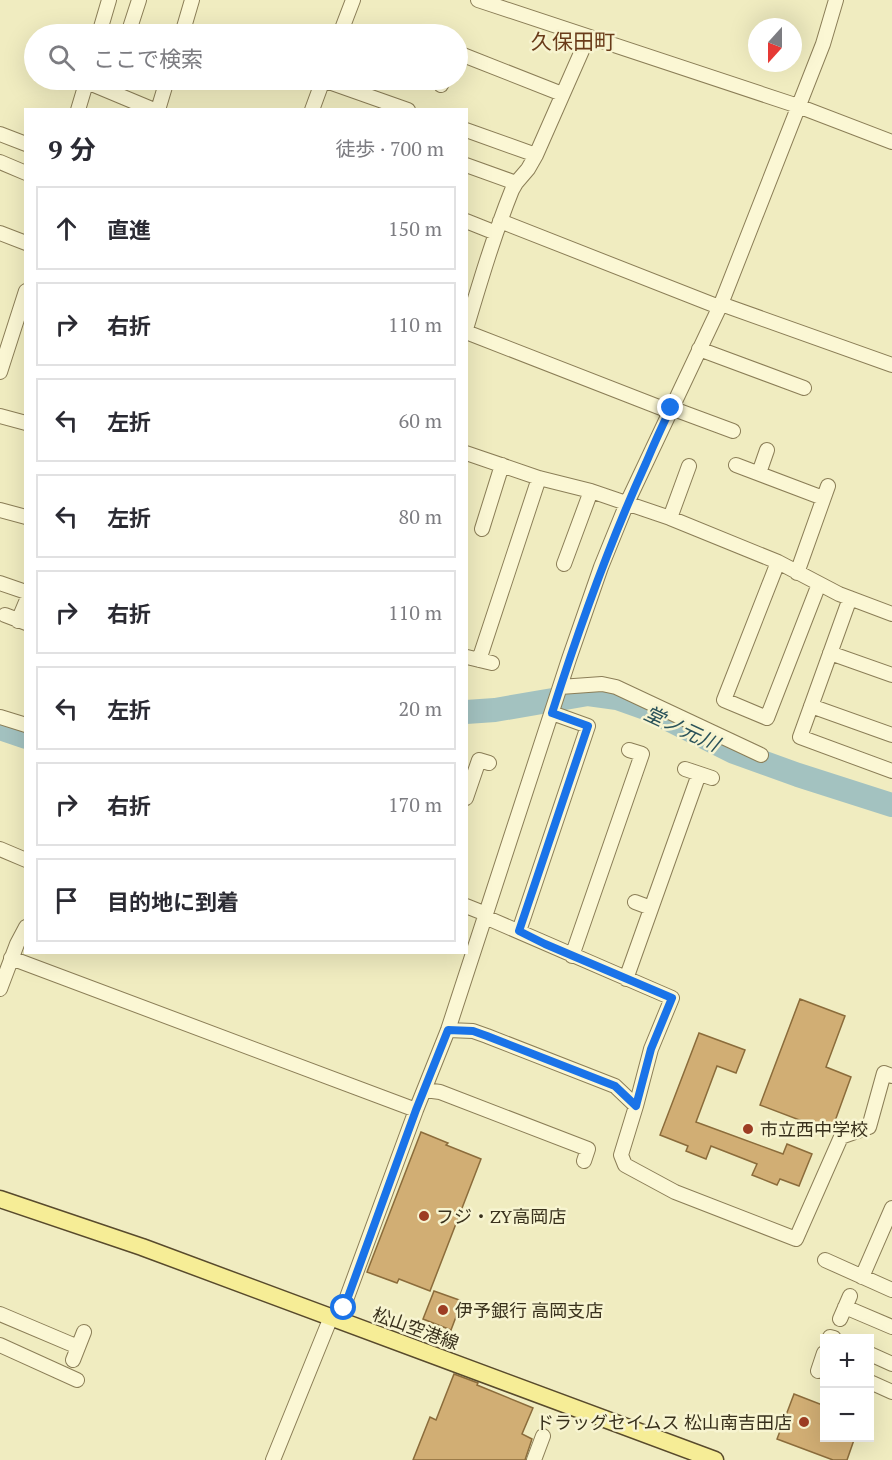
<!DOCTYPE html>
<html lang="ja">
<head>
<meta charset="utf-8">
<style>
	:root { --surface:#fff; --page:#f7f7f7; --text:#2b2b33; --muted:#7c7c81; --line:#e1e1e2 }
	body { margin:0; font-family:"PT Serif","Noto Sans JP",serif; background:var(--page); color:var(--text) }
	.controls { position:absolute; right:18px; bottom:18px; display:grid; overflow:hidden; border-radius:0px; box-shadow:0 6px 24px #0002 }
	.controls button { width:54px; height:54px; display:grid; place-items:center; padding:0; border:0; border-bottom:2px solid var(--line); background:var(--surface); color:var(--text); font:30px sans-serif }
	.compass { position:absolute; left:748px; top:18px; width:54px; height:54px; border-radius:50%; background:var(--surface); box-shadow:0 6px 24px #0002; rotate:201deg }
	.stop { position:absolute; width:18px; height:18px; margin:-14px; border:4px solid #1a73e8; border-radius:50%; background:#fff }
	.stop.end { background:#1a73e8; border-color:#fff; box-shadow:0 2px 6px #0008 }
	.list { margin:0; padding:0; list-style:none }
	h2 { display:flex; justify-content:space-between; align-items:center; height:78px; margin:0; padding:0 24px; font-size:26px }
	h2 small { font-size:20px; font-weight:400; color:var(--muted) }
	.list li { display:grid; grid-template-columns:39px 1fr auto; gap:18px; align-items:center; box-sizing:border-box; height:84px; margin:0 12px 12px; padding:0 12px; border:2px solid var(--line); border-radius:0px }
	.list b { display:block; font-size:22px; white-space:nowrap }
	.list em { font-size:20px; font-style:normal; color:var(--muted) }
	.icon { flex:none; width:33px; height:33px; fill:none; stroke:currentColor; stroke-width:2; stroke-linecap:round; stroke-linejoin:round }
	.map { position:relative; flex:none; width:892px; height:1460px; overflow:hidden }
	.search { position:absolute; background:var(--surface); box-shadow:0 6px 24px #0002; left:24px; top:24px; width:444px; height:66px; display:flex; align-items:center; gap:15px; box-sizing:border-box; padding:0 21px; border-radius:33px; color:var(--muted); font-size:22px }
	.panel { position:absolute; background:var(--surface); box-shadow:0 6px 24px #0002; left:24px; top:108px; width:444px; height:846px; border-radius:0px }
	.map>svg:first-child { display:block }
	.lines { fill:none; stroke-linecap:round; stroke-linejoin:round }
	.river { stroke:#a3c2c0; stroke-width:24 }
	.building { fill:#d1ae74; stroke:#8b6c3b; stroke-width:1.5 }
	.minor-casing { stroke:#8b7e57; stroke-width:16 }
	.major-casing { stroke:#584a2c; stroke-width:19 }
	.minor { stroke:#fbf7d4; stroke-width:14 }
	.major { stroke:#f6ed96; stroke-width:16 }
	.route { stroke:#1a73e8; stroke-width:8 }
	.poi-dot { fill:#9d3d23; stroke:#f7f4d0; stroke-width:2 }
	.labels { text-anchor:middle; dominant-baseline:central; stroke-width:5; stroke-linejoin:round; paint-order:stroke }
	.poi-label { font-size:18px; fill:#39311c; stroke:#f7f4d0; text-anchor:start }
	.street-label { font-size:18px; fill:#39311c; stroke:#f7f4d0 }
	.water-label { font-size:20px; font-style:italic; fill:#2b535a; stroke:#f7f4d0 }
	.quarter-label { font-size:21px; fill:#693b19; stroke:#f7f4d0 }
</style>
</head>
<body>
<div class="map">
<svg width="892" height="1460" viewBox="0 0 892 1460">
	<rect width="100%" height="100%" fill="#f0ecc0"/>
	<g class="lines">
		<path class="river" d="M466,712l29,-2 93,-16 29,4 31,11 86,43 64,23 94,30
			M0,728l26,9"/>
	</g>
	<path class="building" d="M800,999l45,17 -19,51 25,10 -20,55 -71,-27z
		M699,1033l46,17 -9,23 -19,-7 -21,56 87,32 4,-10 25,10 -13,32 -19,-7 -3,6 -25,-10 5,-11 -46,-18 -5,13 -20,-8 2,-5 -28,-11z
		M421,1132l27,11 -2,2 35,14 -51,132 -31,-12 -2,4 -30,-11z
		M434,1291l28,10 -11,29 -28,-11z
		M454,1374l24,9 -1,2 56,23 -11,26 10,5 -7,21h-112l17,-43 6,3z
		M794,1394l31,12v31h30l-8,23h-14l-56,-21z"/>
	<g class="lines">
		<g class="minor-casing">
			<path id="minor" d="M478,0l320,106 94,36
				M99,34l10,-34
				M128,34l11,-34
				M182,34l10,-34
				M340,34l13,-34
				M458,53l104,41
				M323,80l85,30
				M87,82l67,28
				M441,85l2,-5
				M78,110l9,-30
				M158,110l9,-30
				M312,110l11,-30
				M466,130l70,25
				M0,134l26,10
				M0,162l26,11
				M466,165l50,18
				M466,221l30,12
				M500,221l219,86
				M0,233l26,10
				M721,304l171,61
				M466,329c14,-47 28,-94 46,-139l4,-7 12,-14 8,-14 52,-118
				M466,332l203,79
				M699,349l105,39
				M0,372l26,-81
				M671,408l62,23
				M0,416l26,7
				M466,453l73,25 52,13 79,27 108,44 61,32 53,20
				M736,465l87,33
				M759,473l8,-23
				M0,510l26,7
				M670,518l19,-52
				M482,529l20,-64
				M778,562l-54,138 43,18 52,-134
				M564,564l27,-73
				M797,573l31,-87
				M0,583l26,9
				M850,598l-50,139 92,34
				M5,615l21,8
				M18,621l8,-19
				M830,653l62,22
				M467,657l25,6
				M479,660l60,-182
				M560,687l42,-3 14,3 145,68
				M811,706l81,29
				M0,717l26,8
				M685,769l27,9
				M466,798l13,-38 10,3
				M0,849l26,11
				M635,902l16,6
				M466,906l20,8
				M485,917l187,81 -21,51 -15,57
				M519,931l69,-205 -36,-13
				M572,956l70,-202 -13,-4
				M11,958l405,152
				M626,979l73,-205
				M0,989l17,-45 9,-17
				M448,1030l25,1 14,5 128,50 21,20 -15,49 4,10 50,27 121,47 45,-102 28,-10 15,-54 8,3
				M425,1090l15,2 148,57 -4,12
				M825,1260l67,30
				M862,1277l30,-69
				M845,1307l47,20
				M0,1314l78,33
				M840,1319l10,-23
				M340,1321l6,-21 70,-190 32,-80 121,-371 32,-92 26,-64 94,-199 102,-260 13,-44
				M830,1338v-1l4,1
				M0,1345l77,35
				M870,1354l22,10
				M73,1360l11,-28
				M818,1371l6,-18
				M870,1382l22,10
				M273,1460l58,-143
				M534,1460l9,-24"/>
		</g>
		<g class="major-casing">
			<path id="major" d="M0,1199l142,48 573,213"/>
		</g>
		<use href="#minor" class="minor"/>
		<use href="#major" class="major"/>
	</g>
	<g class="lines">
		<path class="route" d="M344,1308l72,-198 32,-80 25,1 14,5 128,50 21,20 15,-57 21,-51 -127,-54 -26,-13 69,-205 -36,-13c27,-85 57,-169 94,-250 8,-19 16,-37 25,-55"/>
	</g>
	<g class="poi-dot">
		<circle cx="748" cy="1129" r="6"/>
		<circle cx="424" cy="1216" r="6"/>
		<circle cx="443" cy="1310" r="6"/>
		<circle cx="804" cy="1422" r="6"/>
	</g>
	<g class="labels">
		<g class="poi-label">
			<text x="760" y="1129">市立西中学校</text>
			<text x="436" y="1216">フジ・ZY高岡店</text>
			<text x="455" y="1310">伊予銀行 高岡支店</text>
			<text x="792" y="1422" text-anchor="end">ドラッグセイムス 松山南吉田店</text>
		</g>
		<g class="street-label">
			<text transform="translate(416 1328) rotate(20)">松山空港線</text>
		</g>
		<g class="water-label">
			<text transform="translate(682 728) rotate(25)">堂ノ元川</text>
		</g>
		<g class="quarter-label">
			<text x="573" y="41">久保田町</text>
		</g>
	</g>
</svg>
<div class="controls">
<button>+</button>
<button>−</button>
</div>
<svg class="compass" viewBox="-18 -18 36 36"><path d="M0-13l5 13h-10z" fill="#e53935"/><path d="M0 13l5-13h-10z" fill="#7c7c81"/></svg>
<div class="stop" style="left:344px;top:1308px"></div>
<div class="stop end" style="left:671px;top:408px"></div>
<div class="search"><svg class="icon" aria-label="search" viewBox="0 0 24 24"><circle cx="10" cy="10" r="6"/><path d="M15 15l6 6"/></svg>ここで検索</div>
<section class="panel">
<h2>9 分<small>徒歩 · 700 m</small></h2>
<ul class="list">
<li><svg class="icon" aria-label="ahead" viewBox="0 0 24 24"><path d="M12 20V5M6 11l6-6 6 6"/></svg><div><b>直進</b></div><em>150 m</em></li>
<li><svg class="icon" aria-label="right" viewBox="0 0 24 24"><path d="M7 20v-9h11M14 6l5 5-5 5"/></svg><div><b>右折</b></div><em>110 m</em></li>
<li><svg class="icon" aria-label="left" viewBox="0 0 24 24"><path d="M17 20v-9H6M10 6l-5 5 5 5"/></svg><div><b>左折</b></div><em>60 m</em></li>
<li><svg class="icon" aria-label="left" viewBox="0 0 24 24"><path d="M17 20v-9H6M10 6l-5 5 5 5"/></svg><div><b>左折</b></div><em>80 m</em></li>
<li><svg class="icon" aria-label="right" viewBox="0 0 24 24"><path d="M7 20v-9h11M14 6l5 5-5 5"/></svg><div><b>右折</b></div><em>110 m</em></li>
<li><svg class="icon" aria-label="left" viewBox="0 0 24 24"><path d="M17 20v-9H6M10 6l-5 5 5 5"/></svg><div><b>左折</b></div><em>20 m</em></li>
<li><svg class="icon" aria-label="right" viewBox="0 0 24 24"><path d="M7 20v-9h11M14 6l5 5-5 5"/></svg><div><b>右折</b></div><em>170 m</em></li>
<li><svg class="icon" aria-label="arrive" viewBox="0 0 24 24"><path d="M6 21V4h12l-3 4 3 4H6"/></svg><div><b>目的地に到着</b></div></li>
</ul>
</section>
</div>
</body>
</html>
